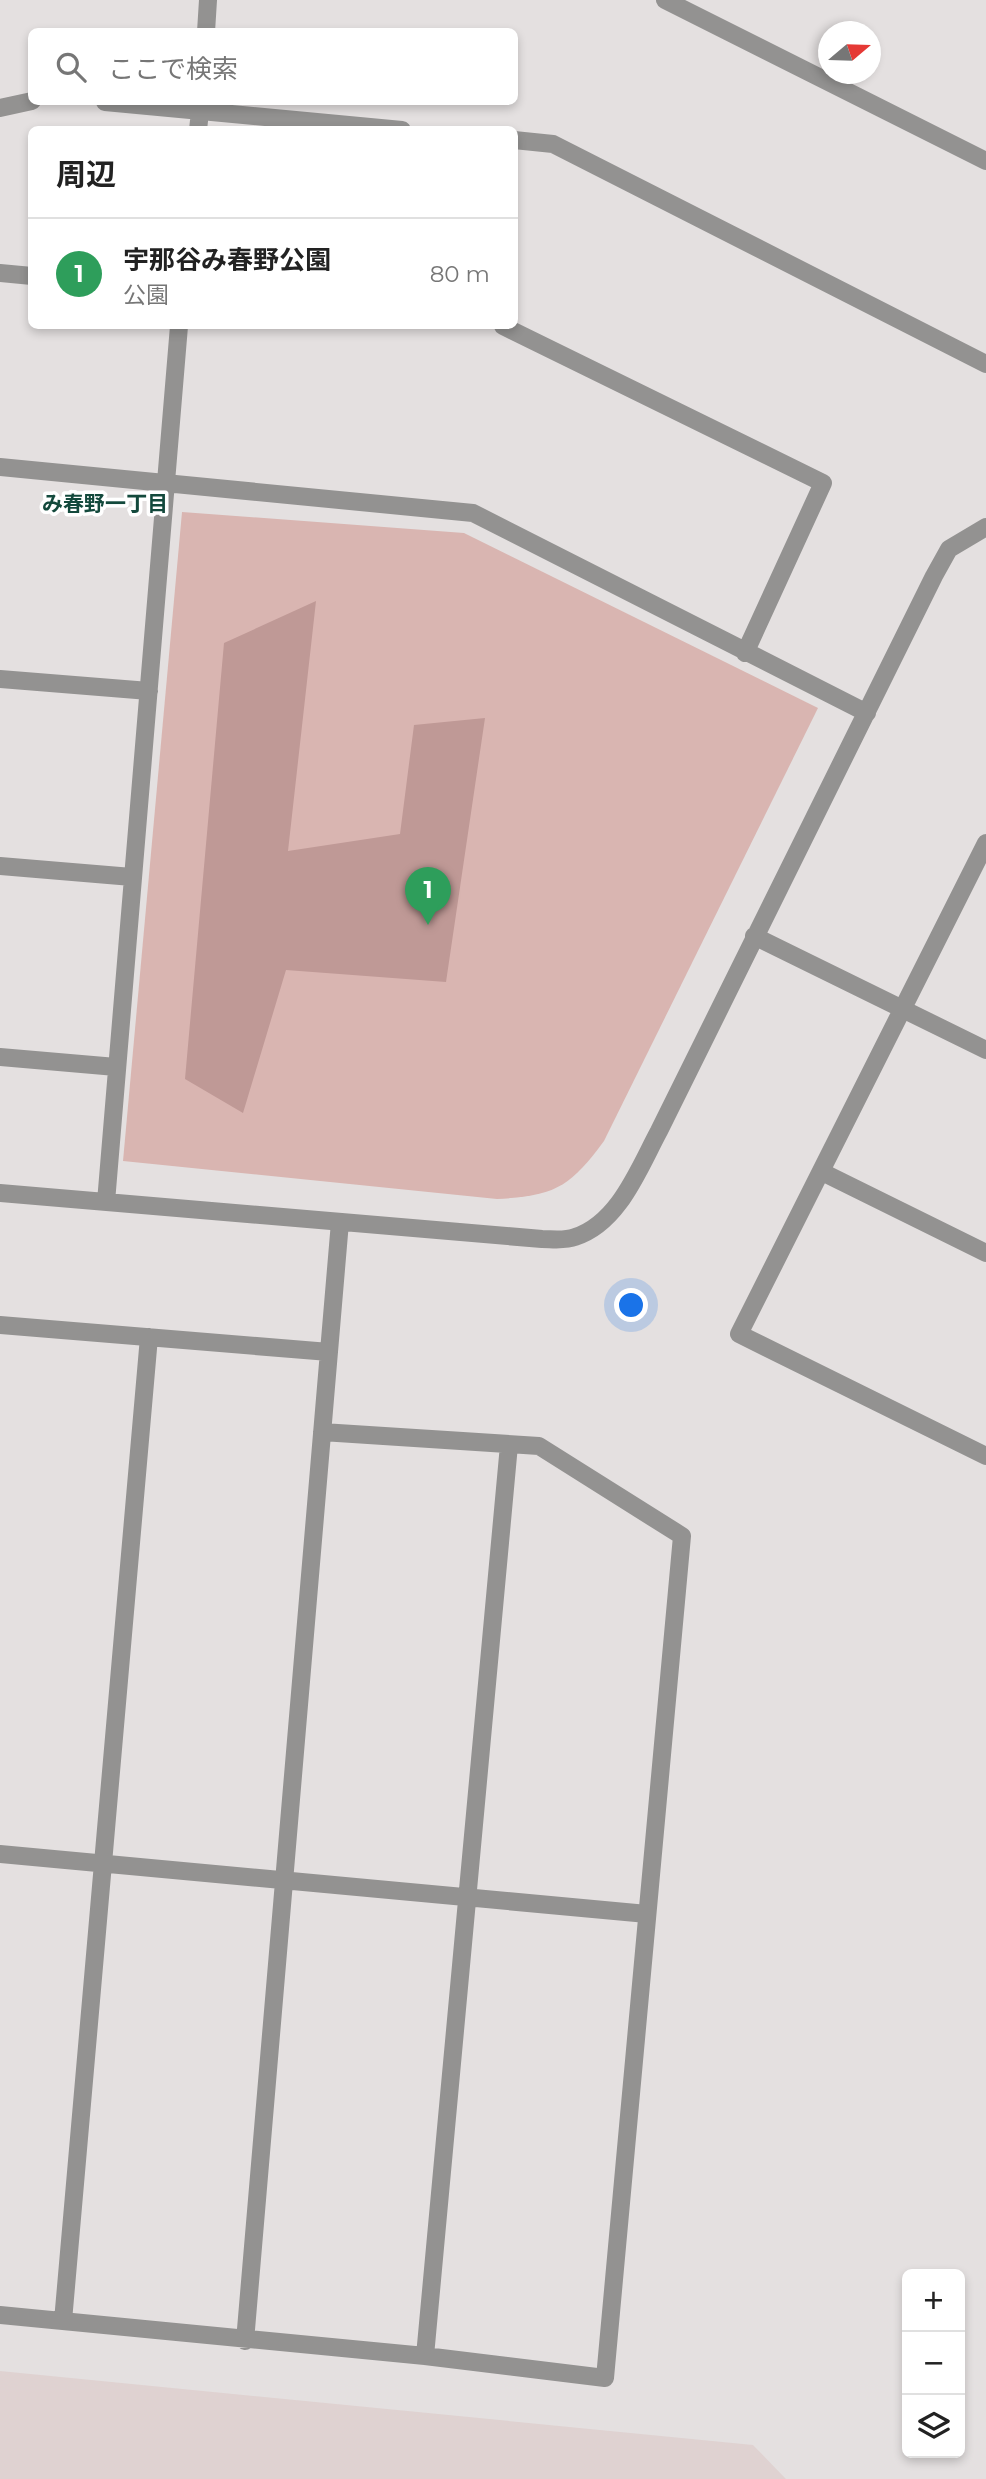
<!DOCTYPE html>
<html lang="ja">
<head>
<meta charset="utf-8">
<style>
	:root { --surface:#fff; --page:#f6f6f6; --text:#222; --muted:#767676; --line:#e0e0e0; --accent:#387867 }
	body { margin:0; font-family:Montserrat,"Noto Sans JP",sans-serif; background:var(--page); color:var(--text) }
	.controls { position:absolute; right:21px; bottom:21px; display:grid; overflow:hidden; border-radius:10px; box-shadow:0 4px 10px #0003 }
	.controls button { width:63px; height:63px; display:grid; place-items:center; padding:0; border:0; border-bottom:2px solid var(--line); background:var(--surface); color:var(--text); font:35px sans-serif }
	.compass { position:absolute; left:818px; top:21px; width:63px; height:63px; border-radius:50%; background:var(--surface); box-shadow:0 4px 10px #0003; rotate:71deg }
	.you { position:absolute; left:632px; top:1306px; width:24px; height:24px; margin:-18px; border:5px solid #fff; border-radius:50%; background:#1a73e8; box-shadow:0 0 0 10px #1a73e833 }
	.badge { display:grid; place-items:center; width:46px; height:46px; border-radius:50%; background:var(--accent); color:#fff; font-size:23px; font-weight:700 }
	.pin { position:absolute; translate:-50% -58px; filter:drop-shadow(0 2px 4px #0008) }
	.pin::after { content:''; position:absolute; top:37px; width:24px; height:21px; background:inherit; clip-path:polygon(0 0,100% 0,50% 100%) }
	.list { margin:0; padding:0; list-style:none }
	h2 { display:flex; justify-content:space-between; align-items:center; height:91px; margin:0; padding:0 28px; font-size:30px }
	h2 small { font-size:23px; font-weight:400; color:var(--muted) }
	.list li { display:grid; grid-template-columns:46px 1fr auto; gap:21px; align-items:center; box-sizing:border-box; height:112px; padding:0 28px; border-top:2px solid var(--line) }
	.list b { display:block; font-size:26px; white-space:nowrap }
	.list p { margin:0; font-size:23px; white-space:nowrap; color:var(--muted) }
	.list em { font-size:23px; font-style:normal; color:var(--muted) }
	.icon { flex:none; width:38px; height:38px; fill:none; stroke:currentColor; stroke-width:2; stroke-linecap:round; stroke-linejoin:round }
	.map { position:relative; flex:none; width:986px; height:2479px; overflow:hidden }
	.search { position:absolute; background:var(--surface); box-shadow:0 4px 10px #0003; left:28px; top:28px; width:490px; height:77px; display:flex; align-items:center; gap:18px; box-sizing:border-box; padding:0 24px; border-radius:10px; color:var(--muted); font-size:26px }
	.panel { position:absolute; background:var(--surface); box-shadow:0 4px 10px #0003; left:28px; top:126px; width:490px; height:203px; border-radius:10px }
	.map>svg:first-child { display:block }
	.built { fill:#dfd2d1 }
	.green { fill:#d9b5b1 }
	.forest { fill:#bf9996 }
	.lines { fill:none; stroke-linecap:round; stroke-linejoin:round }
	.minor { stroke:#939291; stroke-width:18 }
	.labels { text-anchor:middle; dominant-baseline:central; stroke-width:7; stroke-linejoin:round; paint-order:stroke }
	.neighbourhood-label { font-size:21px; font-weight:bold; fill:#13493c; stroke:#fff }
</style>
</head>
<body>
<div class="map">
<svg width="986" height="2479" viewBox="0 0 986 2479">
	<rect width="100%" height="100%" fill="#e4e0e0"/>
	<path class="built" d="M0,2371l753,74 33,34h-786z"/>
	<path class="green" d="M182,512l282,21 354,175 -214,433c-34,46 -49,55 -107,58l-374,-38z"/>
	<path class="forest" d="M316,601l-28,250 112,-17 14,-109 71,-7 -39,264 -160,-12 -43,143 -58,-34 39,-436z"/>
	<g class="lines">
		<path class="minor" d="M665,0l321,161
			M206,32l2,-32
			M105,102l297,28
			M0,108l32,-7
			M198,130l3,-28
			M514,140l39,4 433,220
			M0,273l32,3
			M503,326l320,157 -78,170
			M0,467l473,46 394,200
			M0,679l149,12
			M986,843l-247,491 247,122
			M0,866l132,11
			M754,936l232,114
			M0,1057l116,10
			M822,1172l164,81
			M0,1193l542,46c10,0 23,2 33,-2 44,-14 64,-69 84,-106l275,-555 15,-27 37,-22
			M106,1202l73,-876
			M0,1325l329,27
			M0,1854l647,60
			M0,2315l425,41 180,22 77,-842 -143,-90 -217,-14
			M63,2321l86,-984
			M245,2341l95,-1119
			M425,2356l84,-911"/>
	</g>
	<g class="labels">
		<g class="neighbourhood-label">
			<text x="105" y="503">み春野一丁目</text>
		</g>
	</g>
</svg>
<div class="controls">
<button>+</button>
<button>−</button>
<button><svg class="icon" aria-label="layers" viewBox="0 0 24 24"><path d="M12 4l9 5-9 5-9-5zM3 14l9 5 9-5"/></svg></button>
</div>
<svg class="compass" viewBox="-18 -18 36 36"><path d="M0-13l5 13h-10z" fill="#e53935"/><path d="M0 13l5-13h-10z" fill="#767676"/></svg>
<div class="you"></div>
<div class="pin badge" style="left:428px;top:925px;background:#2e9e5b">1</div>
<div class="search"><svg class="icon" aria-label="search" viewBox="0 0 24 24"><circle cx="10" cy="10" r="6"/><path d="M15 15l6 6"/></svg>ここで検索</div>
<section class="panel">
<h2>周辺<small></small></h2>
<ul class="list">
<li><span class="badge" style="background:#2e9e5b">1</span><div><b>宇那谷み春野公園</b><p>公園</p></div><em>80 m</em></li>
</ul>
</section>
</div>
</body>
</html>
